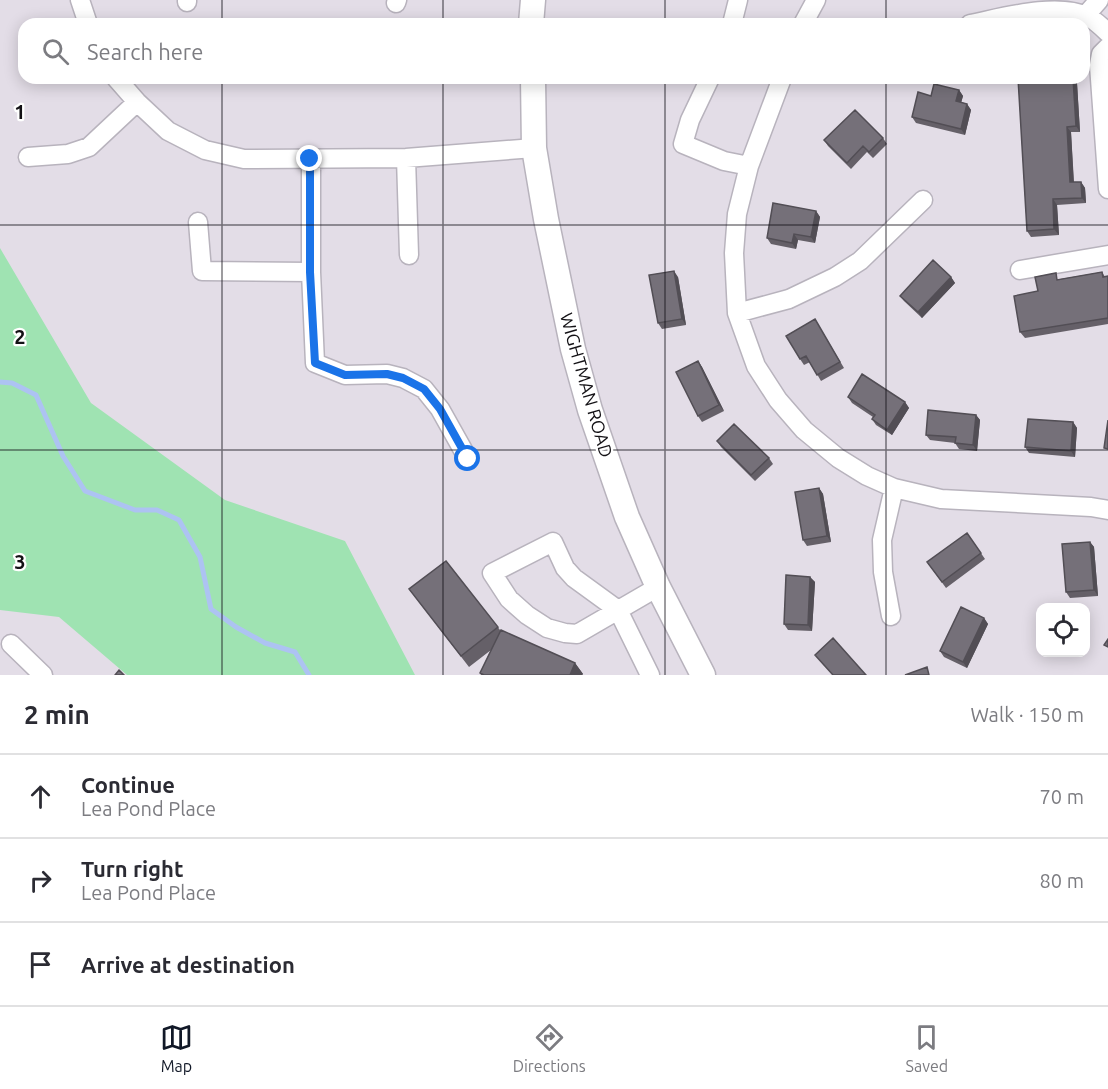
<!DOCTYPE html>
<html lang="en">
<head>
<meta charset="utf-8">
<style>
	:root { --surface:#fff; --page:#f7f7f7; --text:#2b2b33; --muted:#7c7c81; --line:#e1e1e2; --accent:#111827 }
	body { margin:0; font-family:Ubuntu,sans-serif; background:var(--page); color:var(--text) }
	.controls { position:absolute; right:18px; bottom:18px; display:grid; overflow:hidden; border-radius:12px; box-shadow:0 3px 15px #0003 }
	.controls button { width:54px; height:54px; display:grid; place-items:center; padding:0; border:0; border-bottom:2px solid var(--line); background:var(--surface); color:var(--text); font:30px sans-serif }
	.stop { position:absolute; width:18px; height:18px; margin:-14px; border:4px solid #1a73e8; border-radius:50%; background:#fff }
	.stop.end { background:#1a73e8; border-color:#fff; box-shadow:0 2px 6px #0008 }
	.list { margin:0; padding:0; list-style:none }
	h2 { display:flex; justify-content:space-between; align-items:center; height:78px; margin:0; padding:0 24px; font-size:26px }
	h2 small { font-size:20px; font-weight:400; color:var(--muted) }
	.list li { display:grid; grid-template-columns:39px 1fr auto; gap:18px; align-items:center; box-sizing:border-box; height:84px; padding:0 24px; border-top:2px solid var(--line) }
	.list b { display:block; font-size:22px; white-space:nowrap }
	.list p { margin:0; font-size:20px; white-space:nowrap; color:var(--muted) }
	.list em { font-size:20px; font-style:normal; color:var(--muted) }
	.icon { flex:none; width:33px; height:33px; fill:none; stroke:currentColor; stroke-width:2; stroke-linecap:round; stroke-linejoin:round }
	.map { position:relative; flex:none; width:1108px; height:675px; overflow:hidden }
	.search { position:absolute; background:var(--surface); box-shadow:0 3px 15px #0003; left:18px; right:18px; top:18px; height:66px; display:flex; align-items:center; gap:15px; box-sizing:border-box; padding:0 21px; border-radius:18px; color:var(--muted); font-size:22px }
	.sheet { height:330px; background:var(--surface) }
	nav { display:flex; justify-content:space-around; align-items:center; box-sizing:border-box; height:84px; border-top:2px solid var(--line); background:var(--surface); font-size:16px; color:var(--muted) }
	nav a { display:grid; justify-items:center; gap:3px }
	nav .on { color:var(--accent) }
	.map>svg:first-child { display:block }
	.green { fill:#9fe3b2 }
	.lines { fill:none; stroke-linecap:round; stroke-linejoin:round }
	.stream { stroke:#adc3f2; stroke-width:5 }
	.minor-casing { stroke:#b8b3bd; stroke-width:21 }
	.major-casing { stroke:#b8b3bd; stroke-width:27 }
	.minor { stroke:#fff; stroke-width:18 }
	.major { stroke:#fff; stroke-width:24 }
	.wall { fill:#656068 }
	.shaded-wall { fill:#524e55 }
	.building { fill:#757079; stroke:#524e55; stroke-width:1.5 }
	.route { stroke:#1a73e8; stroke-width:8 }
	.grid { fill:none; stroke:#131115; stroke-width:1.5; stroke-opacity:0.55 }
	.labels { text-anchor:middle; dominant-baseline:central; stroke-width:4.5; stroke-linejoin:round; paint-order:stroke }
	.street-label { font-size:18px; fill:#131115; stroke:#fff }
	.grid-label { font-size:20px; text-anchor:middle; font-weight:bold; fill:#131115; stroke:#fff; stroke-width:4.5; stroke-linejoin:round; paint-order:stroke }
</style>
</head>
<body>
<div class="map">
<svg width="1108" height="675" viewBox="0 0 1108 675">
	<rect width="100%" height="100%" fill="#e3dde7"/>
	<path class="green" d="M0,248l91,155 134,97 120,41 70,134h-288l-68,-58 -59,-7z"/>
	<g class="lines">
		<path class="stream" d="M0,382l12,1 24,12 27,61 22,35 50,19h22l22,10 21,37 11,52 25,18 29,16 30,9 14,23"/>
		<g class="minor-casing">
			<path id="minor" d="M80,0l8,24
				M187,2v-2
				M396,3l1,-3
				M1085,16l14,-16
				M732,24l6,-24
				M803,24l13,-24
				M970,24c31,-6 86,-22 116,-8 8,3 16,11 22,17
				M1108,47l-7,7 -2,11 9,124
				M116,78l21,24 31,29 37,19 39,9 162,-1 128,-10
				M710,78l-20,42 -7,24 41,17 25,5
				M782,78l-33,88 -12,48 -3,39 3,60 19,53 22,34 26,30 34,28 29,18 27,12 47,11 150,8 17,3
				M28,157l40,-3 21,-7 48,-45
				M406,158l3,97
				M311,160v112l4,91 30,12 42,-1 16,4 21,11 16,20 28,50
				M198,222l4,49 109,1
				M1020,270l88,-15
				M737,313l52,-14 46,-22 25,-16 63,-61
				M891,616l-8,-44 -1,-32 12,-52
				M11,644l32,31
				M650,675l-32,-65 -44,-32 -9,-10 -12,-26 -61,31 17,26 18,16 20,13 18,5 12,1 81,-47"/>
		</g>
		<g class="major-casing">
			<path id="major" d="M531,24l2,-24
				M533,78l1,70 12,71 27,130 17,61 37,107 31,70 45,88"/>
		</g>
		<use href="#minor" class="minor"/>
		<use href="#major" class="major"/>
	</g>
	<path class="wall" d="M1018,78h62v4l-3,1 3,49h-9l3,50h7l4,6 1,15 -29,2 2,30 -28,2 -4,-6z
		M959,90l4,6 -2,6 6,2 4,6 -6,25 -49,-12 -4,-6 19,-21z
		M883,138l4,6 -14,14 -6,-6 -16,17 -23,-23 -4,-6z
		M816,211l4,6 -5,26 -17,-3 -2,9 -25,-5 -4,-6z
		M1102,272l3,5 3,-1v48l-83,14 -5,-6 18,-41 22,-12z
		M678,277l8,48 -24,4 -4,-6z
		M951,277l4,6 -33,35 -18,-17 -4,-5z
		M815,319l29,49 -23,13 -11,-19 -6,3 -4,-6z
		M698,361l4,6 22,44 -22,11 -4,-6z
		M848,397l57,5 4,6 -17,27 -16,-10 -4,-6 1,-2 -21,-14z
		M976,415l4,5 -3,31 -18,-2 -4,-6 -25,-3 -4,-5z
		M1073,422l4,6 -2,29 -46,-4 -4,-6z
		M717,441l52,17 4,6 -18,17 -34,-34z
		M819,488l4,6 8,48 -24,4 -4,-6z
		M967,533l18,26 -39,29 -19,-26z
		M1090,542l4,5 4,49 -28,2 -4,-6z
		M446,561l54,69 75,33 8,11 -1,1h-101l-1,-2 11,-23 -22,17 -60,-78z
		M810,577l5,5 -3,49 -24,-1 -4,-6z
		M984,618l4,6 -21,44 -23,-11 -4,-6z"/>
	<path class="shaded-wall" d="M1073,78l4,5 3,49 -4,-6z
		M959,90l4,6 -3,11 -4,-6z
		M967,104l4,6 -6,25 -4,-6z
		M1067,127l4,5 3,56 -4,-6z
		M1081,182l4,6 1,15 -4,-5z
		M1053,199l4,6 2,30 -5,-6z
		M816,211l4,6 -5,26 -4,-6z
		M794,234l4,6 -2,9 -4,-6z
		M674,271l4,6 8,48 -4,-6z
		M951,277l4,6 -33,35 -4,-6z
		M698,361l4,6 22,44 -5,-6z
		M905,402l4,6 -17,27 -5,-5z
		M976,415l4,5 -3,31 -4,-6z
		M1073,422l4,6 -2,29 -4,-6z
		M819,488l4,6 8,48 -4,-6z
		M1090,542l4,5 4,49 -4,-6z
		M810,577l5,5 -3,49 -4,-6z
		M984,618l4,6 -21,44 -4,-6z
		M575,663l8,11 -1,1h-12z"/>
	<path class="building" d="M1018,78h55l3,48 -9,1 3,55h11l1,16 -29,1 1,30 -27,2z
		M934,84l25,6 -3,11 11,3 -6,25 -49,-12 6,-25 13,4z
		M855,110l28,28 -14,14 -6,-6 -16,17 -23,-23z
		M773,203l43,8 -5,26 -17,-3 -2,9 -25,-5z
		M933,260l18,17 -33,35 -18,-16z
		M674,271l8,48 -24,4 -9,-48z
		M1102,272l1,5 5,-1v42l-88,14 -6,-36 24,-5 -3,-14 21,-4 1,7z
		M815,319l25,43 -23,13 -11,-19 -6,3 -14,-23z
		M698,361l21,44 -21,11 -22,-44z
		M862,374l43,28 -18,28 -15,-11 3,-4 -27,-18z
		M928,410l48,5 -3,30 -18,-2 1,-6 -30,-2z
		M1028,419l45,3 -2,29 -46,-4z
		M1108,420v29l-4,-1z
		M734,424l35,34 -18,17 -34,-34z
		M819,488l8,48 -24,4 -8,-48z
		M967,533l14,20 -39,29 -15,-20z
		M1090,542l4,48 -28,2 -4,-48z
		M446,561l52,66 -37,29 -52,-67z
		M786,575l24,2 -2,48 -24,-1z
		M961,607l23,11 -21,44 -23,-11z
		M501,630l74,33 -5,12h-86l-4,-2z
		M833,638l33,37h-33l-18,-20z
		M1108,639v8l-4,-2z
		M927,667l2,8h-24z
		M119,670l5,5h-9z"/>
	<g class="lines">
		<path class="route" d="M310,159v113l5,91 30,12 42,-1 16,4 21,11 16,20 28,50"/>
	</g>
	<path class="grid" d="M222,0v24M443,0v24M665,0v24M886,0v24M222,78v597M443,78v597M665,78v597M886,78v597M0,225h1108M0,450h1108"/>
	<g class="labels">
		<g class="street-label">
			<text transform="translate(587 385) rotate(74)">WIGHTMAN ROAD</text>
		</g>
	</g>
	<g class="grid-label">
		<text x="20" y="119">1</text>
		<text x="20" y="344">2</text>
		<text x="20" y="569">3</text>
	</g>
</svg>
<div class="controls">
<button><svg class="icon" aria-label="locate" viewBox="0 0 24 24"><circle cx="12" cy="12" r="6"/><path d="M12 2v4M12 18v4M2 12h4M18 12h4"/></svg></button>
</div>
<div class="stop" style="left:468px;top:459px"></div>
<div class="stop end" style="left:310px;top:159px"></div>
<div class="search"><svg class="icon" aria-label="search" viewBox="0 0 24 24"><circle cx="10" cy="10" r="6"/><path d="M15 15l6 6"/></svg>Search here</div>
</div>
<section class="sheet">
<h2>2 min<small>Walk · 150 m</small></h2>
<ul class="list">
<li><svg class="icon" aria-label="ahead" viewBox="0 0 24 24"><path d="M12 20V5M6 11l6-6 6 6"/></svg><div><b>Continue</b><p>Lea Pond Place</p></div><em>70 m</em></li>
<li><svg class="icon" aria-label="right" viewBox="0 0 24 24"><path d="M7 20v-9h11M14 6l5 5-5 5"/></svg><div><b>Turn right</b><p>Lea Pond Place</p></div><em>80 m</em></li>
<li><svg class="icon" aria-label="arrive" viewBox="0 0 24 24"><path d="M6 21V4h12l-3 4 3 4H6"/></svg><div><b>Arrive at destination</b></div></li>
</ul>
</section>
<nav>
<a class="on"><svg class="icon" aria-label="map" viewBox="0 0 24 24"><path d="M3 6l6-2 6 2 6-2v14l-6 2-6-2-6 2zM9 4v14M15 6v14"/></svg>Map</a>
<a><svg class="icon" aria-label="directions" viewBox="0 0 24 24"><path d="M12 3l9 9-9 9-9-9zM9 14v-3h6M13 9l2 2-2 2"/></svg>Directions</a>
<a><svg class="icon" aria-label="saved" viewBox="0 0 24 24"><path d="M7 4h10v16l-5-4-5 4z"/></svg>Saved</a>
</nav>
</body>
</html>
